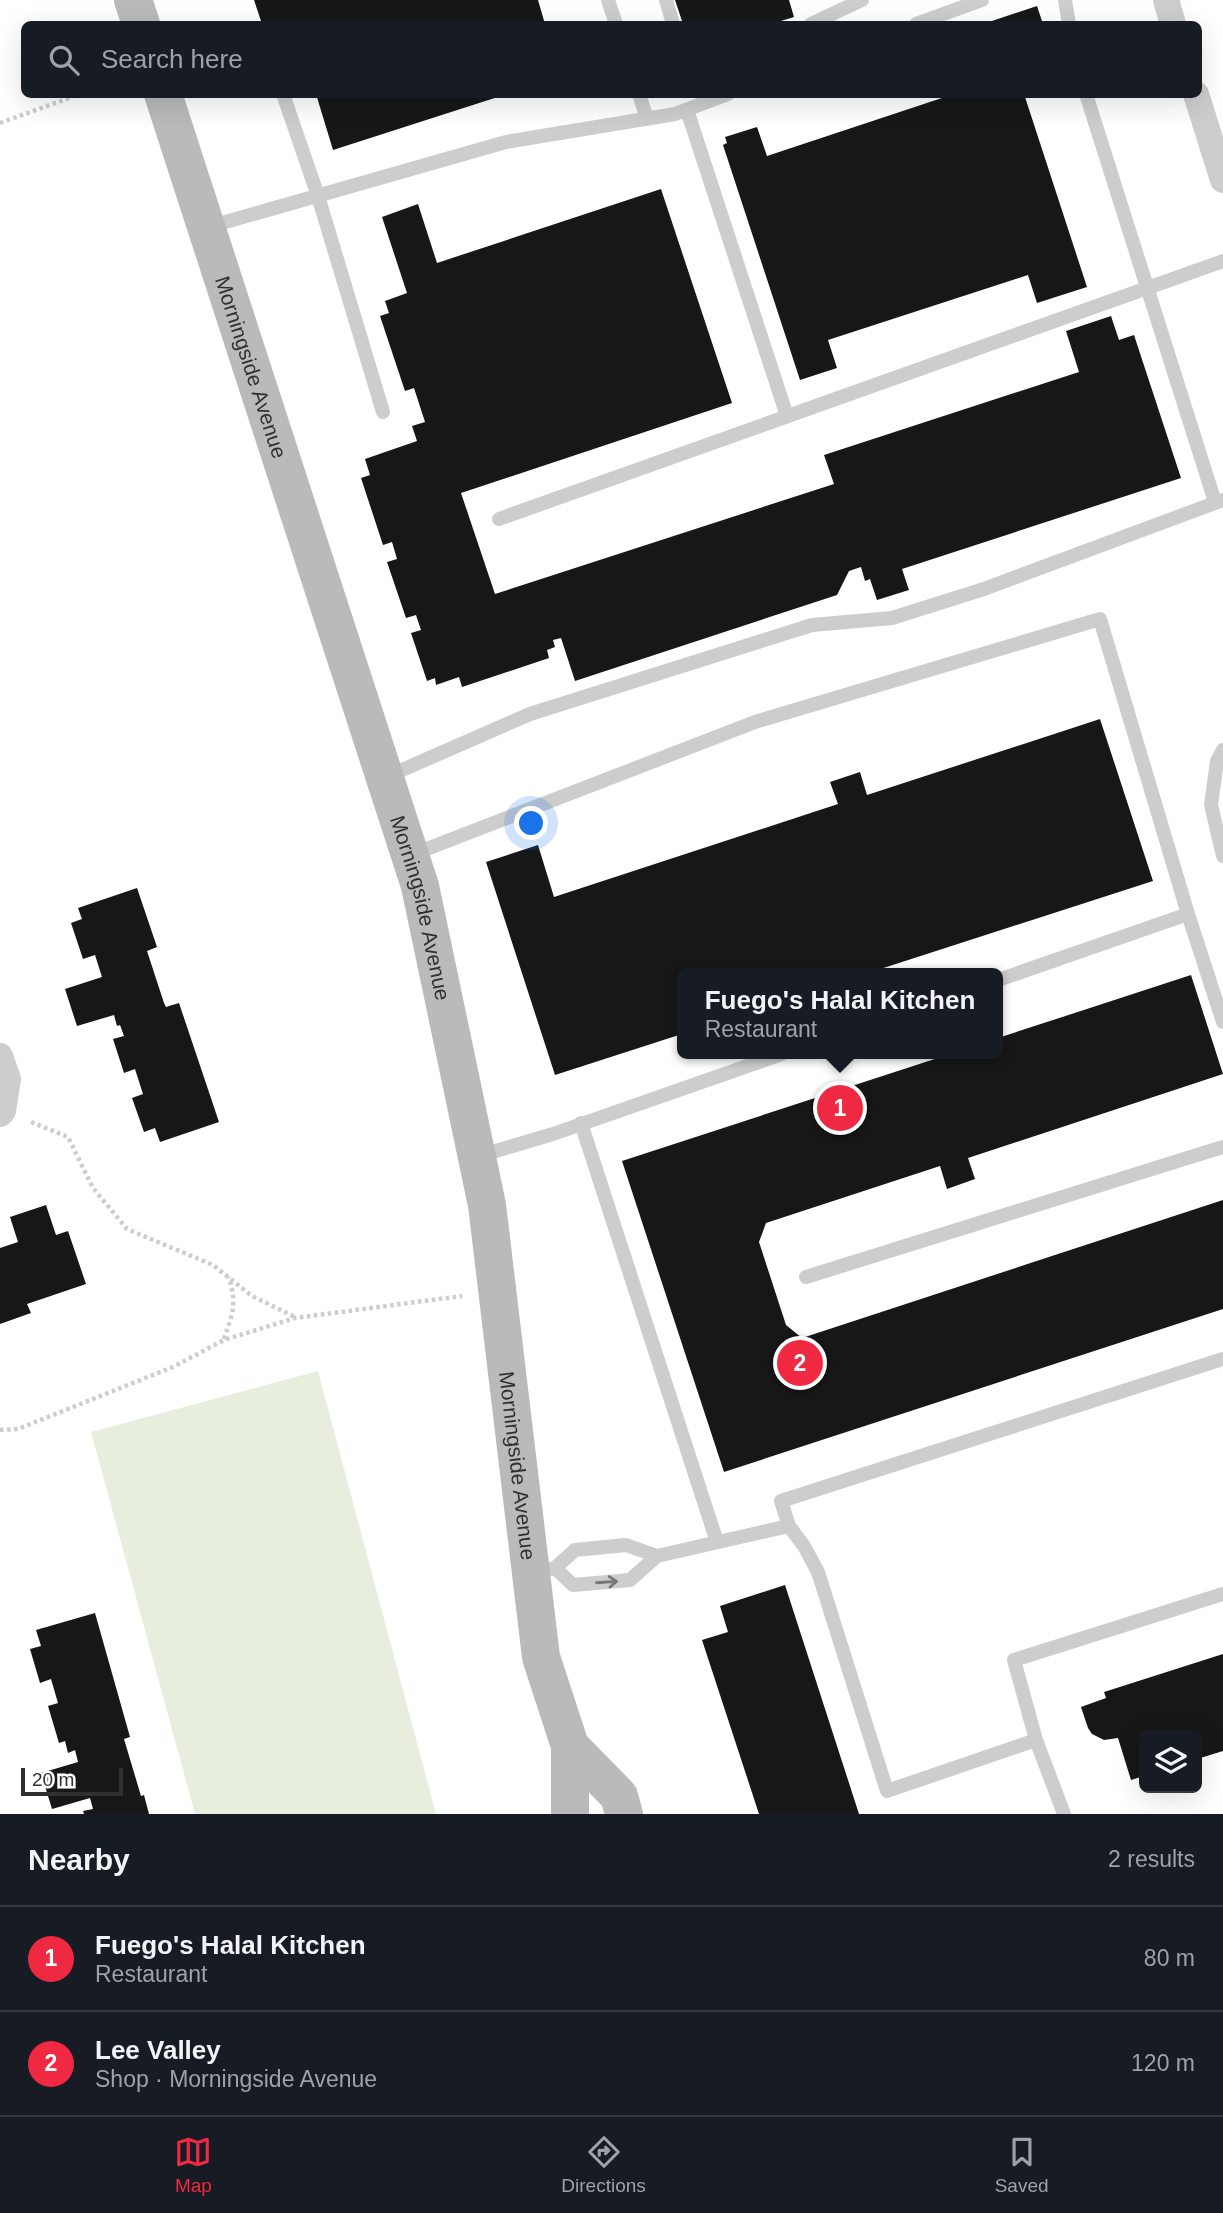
<!DOCTYPE html>
<html lang="en">
<head>
<meta charset="utf-8">
<style>
	:root { --surface:#171b24; --page:#242831; --text:#f1f3f6; --muted:#9ea1a6; --line:#363941; --accent:#f02942 }
	body { margin:0; font-family:Arial,sans-serif; background:var(--page); color:var(--text) }
	.controls { position:absolute; right:21px; bottom:21px; display:grid; overflow:hidden; border-radius:10px; box-shadow:0 7px 28px #0002 }
	.controls button { width:63px; height:63px; display:grid; place-items:center; padding:0; border:0; border-bottom:2px solid var(--line); background:var(--surface); color:var(--text); font:35px sans-serif }
	.scale { position:absolute; left:21px; bottom:18px; width:102px; box-sizing:border-box; padding-left:7px; border:4px solid #303030; border-top:0; font-size:19px; line-height:24px; white-space:nowrap; color:#303030; -webkit-text-stroke:5px #fff; paint-order:stroke }
	.you { position:absolute; left:532px; top:824px; width:24px; height:24px; margin:-18px; border:5px solid #fff; border-radius:50%; background:#1a73e8; box-shadow:0 0 0 10px #1a73e833 }
	.badge { display:grid; place-items:center; width:46px; height:46px; border-radius:50%; background:var(--accent); color:#fff; font-size:23px; font-weight:700 }
	.pin { position:absolute; translate:-50% -50%; border:4px solid #fff; box-shadow:0 2px 7px #0006 }
	.popup { position:absolute; left:677px; top:968px; width:326px; height:91px; box-sizing:border-box; display:grid; place-content:center; border-radius:10px; background:var(--surface); filter:drop-shadow(0 2px 5px #0005); font-size:23px; white-space:nowrap; color:var(--muted) }
	.popup b { font-size:26px; color:var(--text) }
	.popup::after { content:''; position:absolute; left:50%; top:100%; margin-left:-14px; border:14px solid transparent; border-top-color:var(--surface) }
	.list { margin:0; padding:0; list-style:none }
	h2 { display:flex; justify-content:space-between; align-items:center; height:91px; margin:0; padding:0 28px; font-size:30px }
	h2 small { font-size:23px; font-weight:400; color:var(--muted) }
	.list li { display:grid; grid-template-columns:46px 1fr auto; gap:21px; align-items:center; box-sizing:border-box; height:105px; padding:0 28px; border-top:2px solid var(--line) }
	.list b { display:block; font-size:26px; white-space:nowrap }
	.list p { margin:0; font-size:23px; white-space:nowrap; color:var(--muted) }
	.list em { font-size:23px; font-style:normal; color:var(--muted) }
	.icon { flex:none; width:38px; height:38px; fill:none; stroke:currentColor; stroke-width:2; stroke-linecap:round; stroke-linejoin:round }
	.map { position:relative; flex:none; width:1223px; height:1814px; overflow:hidden }
	.search { position:absolute; background:var(--surface); box-shadow:0 7px 28px #0002; left:21px; right:21px; top:21px; height:77px; display:flex; align-items:center; gap:18px; box-sizing:border-box; padding:0 24px; border-radius:10px; color:var(--muted); font-size:26px }
	.sheet { height:301px; background:var(--surface) }
	nav { display:flex; justify-content:space-around; align-items:center; box-sizing:border-box; height:98px; border-top:2px solid var(--line); background:var(--surface); font-size:19px; color:var(--muted) }
	nav a { display:grid; justify-items:center; gap:4px }
	nav .on { color:var(--accent) }
	.map>svg:first-child { display:block }
	.green { fill:#e7eede }
	.building { fill:#171717 }
	.lines { fill:none; stroke-linecap:round; stroke-linejoin:round }
	.path { stroke:#cdcdcd; stroke-width:4.5; stroke-dasharray:3.5 3.5; stroke-linecap:butt }
	.lane { stroke:#cdcdcd; stroke-width:14 }
	.street { stroke:#cdcdcd; stroke-width:26 }
	.secondary { stroke:#bababa; stroke-width:38 }
	.oneway { stroke:#777 }
	.labels { text-anchor:middle; dominant-baseline:central; stroke-width:7; stroke-linejoin:round; paint-order:stroke }
	.street-label { font-size:21px; fill:#303030; stroke:#fff }
</style>
</head>
<body>
<div class="map">
<svg width="1223" height="1814" viewBox="0 0 1223 1814">
	<rect width="100%" height="100%" fill="#fff"/>
	<path class="green" d="M318,1371l118,443h-241l-104,-382z"/>
	<path class="building" d="M254,0h284l7,24h-283z
		M675,0h114l5,17 -23,7h-88z
		M1037,6l6,18h-60z
		M316,94h188v1l-171,55z
		M954,94h70l63,193 -50,16 -9,-28 -200,65 9,28 -37,12 -77,-235 4,-2 -2,-6 32,-10 10,29z
		M661,189l71,214 -271,90 34,101 339,-110 -10,-29 255,-83 -13,-41 45,-15 8,24 15,-5 47,143 -279,91 7,21 -32,10 -7,-21 -5,2 -4,-14 -12,4 -12,24 -262,86 -14,-43 -8,2 2,7 -8,3 2,8 -87,29 -3,-10 -23,8 -1,-7 -8,3 -16,-48 10,-3 -5,-15 -10,3 -19,-56 10,-3 -5,-17 -9,3 -22,-67 9,-3 -5,-16 52,-18 -5,-15 13,-4 -11,-34 -9,3 -25,-75 9,-3 -4,-12 22,-8 -25,-76 36,-13 19,59z
		M1100,719l53,162 -285,92h-186v61l-127,41 -69,-213 52,-17 16,52 284,-93 -8,-22 30,-10 7,23z
		M137,888l20,59 -10,4 17,52 2,4 13,-4 40,119 -59,20 -5,-14 -11,4 -12,-34 11,-4 -8,-25 -11,4 -11,-34 11,-3 -4,-11 -3,1 -3,-11 -37,11 -12,-37 37,-12 -7,-22 -12,4 -12,-36 11,-4 -4,-11z
		M1191,975l32,99 -255,84 7,21 -28,10 -7,-23 -174,57 -7,19 27,83 16,13 421,-138v109l-499,163 -102,-311 328,-107h48v-16z
		M46,1205l10,30 12,-4 18,53 -59,20 4,9 -31,11v-76l18,-6 -8,-25z
		M785,1585l74,229h-100l-57,-174 26,-8 -8,-26z
		M95,1613l35,124 -6,2 17,57 3,-1 5,19h-65l-1,-3 10,-2 -3,-11 -38,11 -11,-36 37,-11 -3,-12 -7,3 -3,-12 -6,2 -11,-37 10,-3 -7,-24 -11,4 -10,-34 11,-3 -5,-16z
		M1223,1654v97l-26,8v-24h-53v41l-13,4 -13,-42 -14,2 -12,-6 -4,-6 -7,-21 25,-9 -2,-6z"/>
	<g class="lines">
		<path class="path" d="M0,123l80,-29
			M31,1122l37,15 25,51 34,41 86,36 39,31 43,21
			M224,1339c9,-27 13,-34 5,-62
			M0,1430l18,-1 155,-62 51,-27 71,-22 167,-22"/>
		<path class="lane" d="M608,0l8,24
			M666,0l7,24
			M1065,0l4,24
			M811,24l51,-24
			M916,24l66,-24
			M283,94l35,102 65,216
			M639,94l8,25
			M1086,94l129,408
			M687,110l100,306
			M208,227l298,-85 169,-28 53,-20
			M499,519l724,-258
			M1223,750l-6,11 -6,44 12,51
			M386,777l144,-63 282,-89 80,-7 92,-29 239,-89
			M411,855l344,-133 345,-103 88,295 35,108
			M998,980l190,-66
			M581,1123l136,419
			M479,1156l74,-22 229,-80
			M806,1277l417,-130
			M789,1526l15,20 14,26 69,219 149,-51
			M555,1568l18,17 57,-5 27,-24 132,-30 -8,-25 442,-142
			M549,1569l6,-1 20,-18 51,-5 31,11
			M1064,1814l-28,-74 -22,-80 209,-66"/>
		<path class="street" d="M1166,0l7,24
			M1196,94l27,86
			M0,1056l8,23 -5,32 -3,3"/>
		<g class="secondary">
			<path d="M133,0l8,24"/>
			<path id="s1" d="M163,94l257,792 67,319 54,452 29,89v68"/>
			<path d="M570,1746l49,50 5,18"/>
		</g>
	</g>
	<defs><path id="oneway-shaft" d="M-6 0H5M1.5-3L5.5 0L1.5 3" fill="none" stroke-width="1.6" stroke-linecap="round" stroke-linejoin="round" transform="scale(1.75)"/></defs>
	<use class="oneway" href="#oneway-shaft" transform="translate(607 1582) rotate(-4)"/>
	<g class="labels">
		<g class="street-label">
			<text stroke="none"><textPath href="#s1" startOffset="287">Morningside Avenue</textPath></text>
			<text stroke="none"><textPath href="#s1" startOffset="854">Morningside Avenue</textPath></text>
			<text stroke="none"><textPath href="#s1" startOffset="1421">Morningside Avenue</textPath></text>
		</g>
	</g>
</svg>
<div class="controls">
<button><svg class="icon" aria-label="layers" viewBox="0 0 24 24"><path d="M12 4l9 5-9 5-9-5zM3 14l9 5 9-5"/></svg></button>
</div>
<div class="scale">20 m</div>
<div class="you"></div>
<div class="pin badge" style="left:840px;top:1108px">1</div>
<div class="popup"><b>Fuego's Halal Kitchen</b>Restaurant</div>
<div class="pin badge" style="left:800px;top:1363px">2</div>
<div class="search"><svg class="icon" aria-label="search" viewBox="0 0 24 24"><circle cx="10" cy="10" r="6"/><path d="M15 15l6 6"/></svg>Search here</div>
</div>
<section class="sheet">
<h2>Nearby<small>2 results</small></h2>
<ul class="list">
<li><span class="badge">1</span><div><b>Fuego's Halal Kitchen</b><p>Restaurant</p></div><em>80 m</em></li>
<li><span class="badge">2</span><div><b>Lee Valley</b><p>Shop · Morningside Avenue</p></div><em>120 m</em></li>
</ul>
</section>
<nav>
<a class="on"><svg class="icon" aria-label="map" viewBox="0 0 24 24"><path d="M3 6l6-2 6 2 6-2v14l-6 2-6-2-6 2zM9 4v14M15 6v14"/></svg>Map</a>
<a><svg class="icon" aria-label="directions" viewBox="0 0 24 24"><path d="M12 3l9 9-9 9-9-9zM9 14v-3h6M13 9l2 2-2 2"/></svg>Directions</a>
<a><svg class="icon" aria-label="saved" viewBox="0 0 24 24"><path d="M7 4h10v16l-5-4-5 4z"/></svg>Saved</a>
</nav>
</body>
</html>
